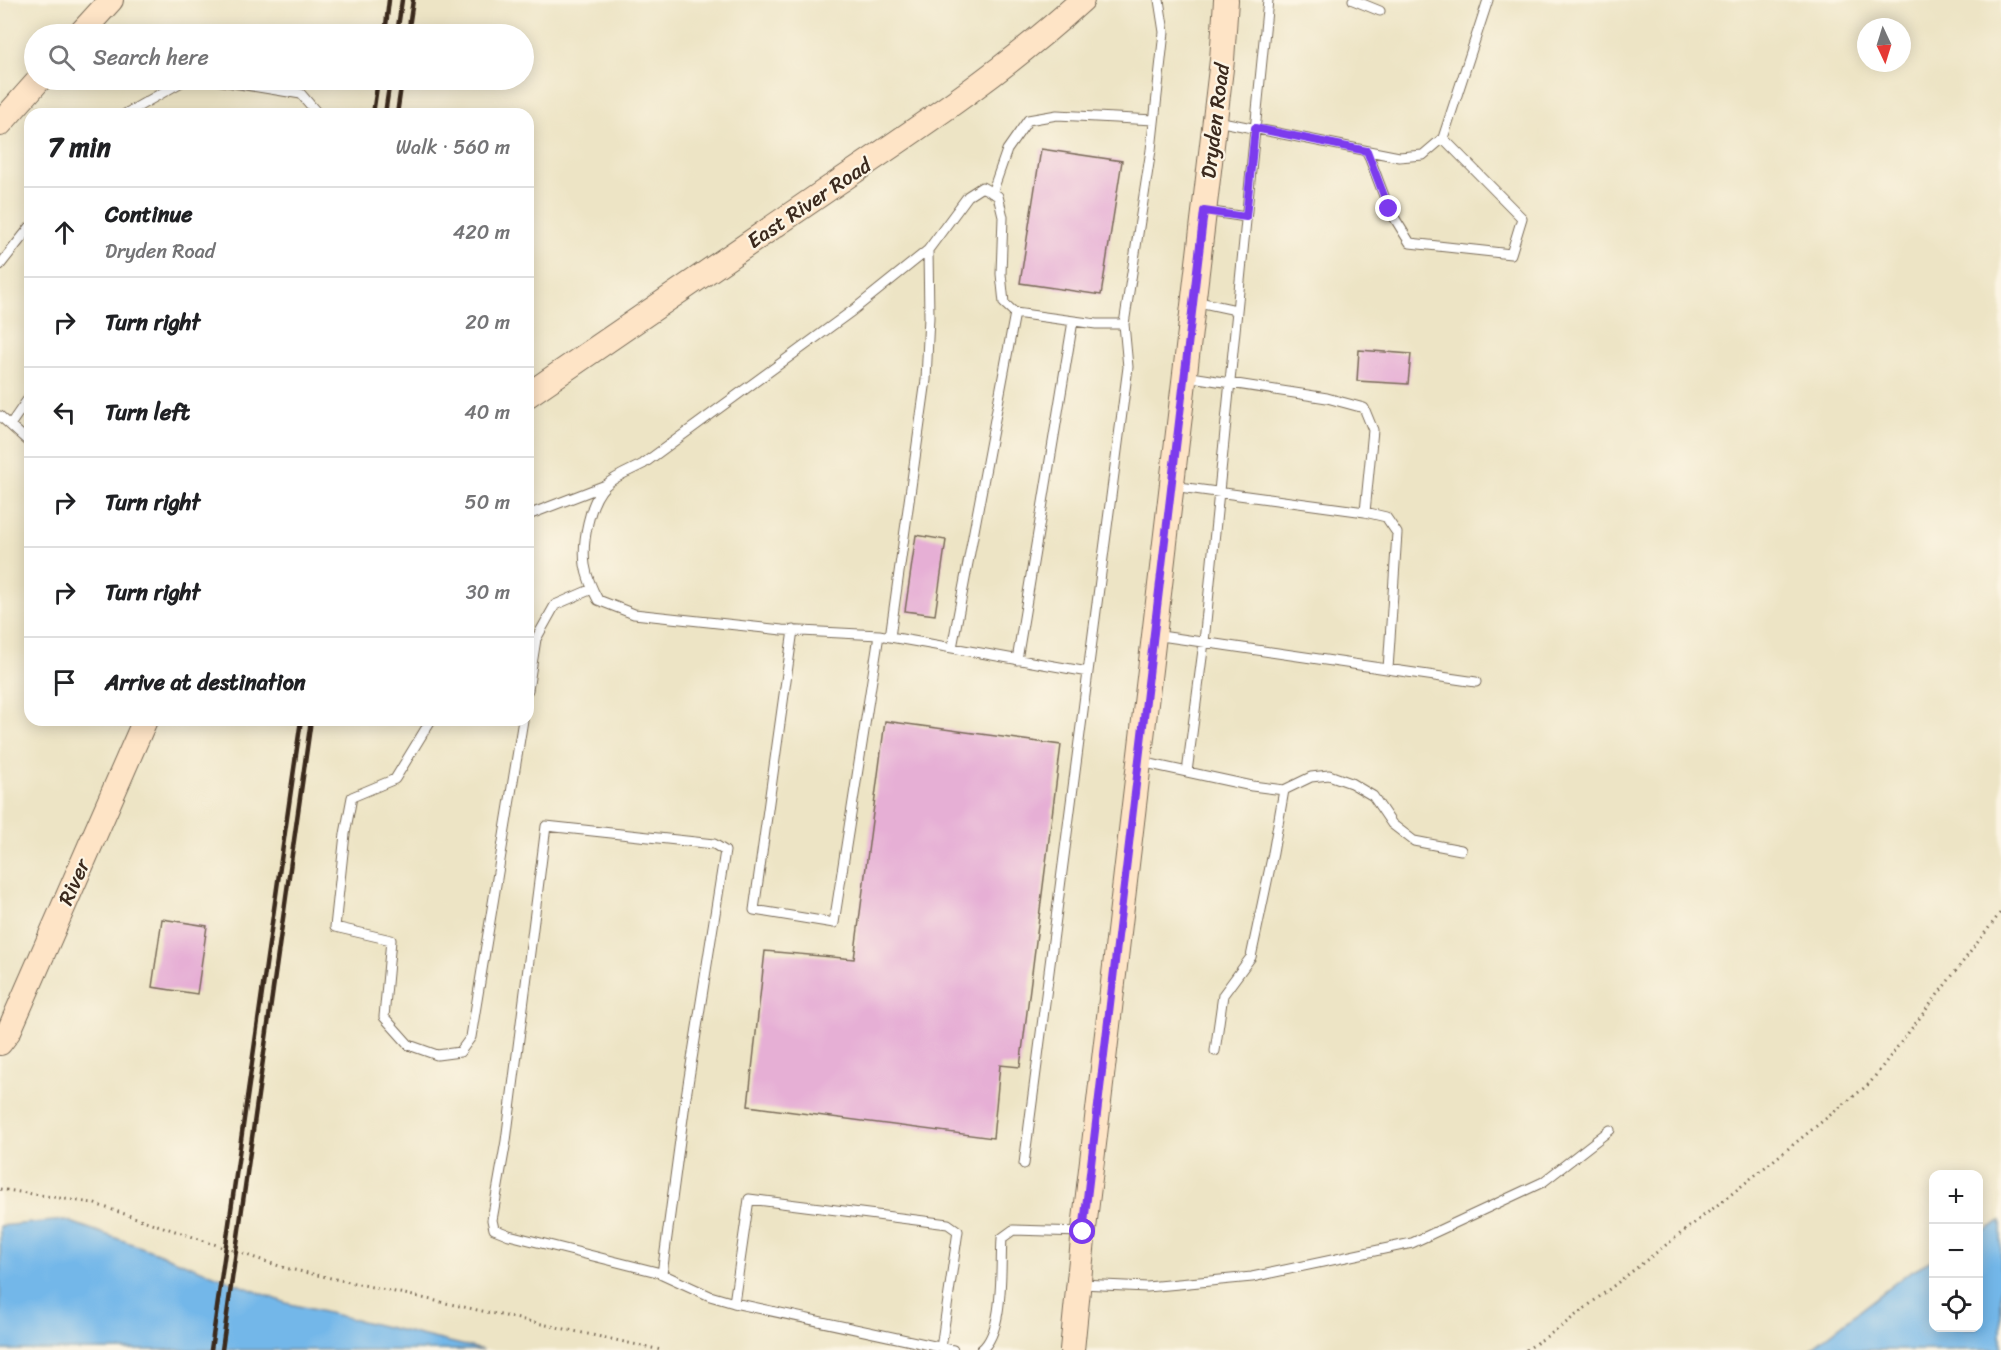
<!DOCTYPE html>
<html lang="en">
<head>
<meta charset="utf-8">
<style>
	:root { --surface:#fff; --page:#f2f2f2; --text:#202124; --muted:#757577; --line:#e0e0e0 }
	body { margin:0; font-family:Sriracha,sans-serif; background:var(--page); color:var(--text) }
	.controls { position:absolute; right:18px; bottom:18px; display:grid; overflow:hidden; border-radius:12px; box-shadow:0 3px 15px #0003 }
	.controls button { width:54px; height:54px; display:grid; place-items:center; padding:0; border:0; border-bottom:2px solid var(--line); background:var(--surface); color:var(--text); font:30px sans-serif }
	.compass { position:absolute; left:1857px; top:18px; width:54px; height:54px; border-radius:50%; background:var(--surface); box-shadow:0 3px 15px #0003; rotate:176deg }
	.stop { position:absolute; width:18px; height:18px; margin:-14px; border:4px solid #7c3aed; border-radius:50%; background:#fff }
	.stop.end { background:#7c3aed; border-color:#fff; box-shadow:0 2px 6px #0008 }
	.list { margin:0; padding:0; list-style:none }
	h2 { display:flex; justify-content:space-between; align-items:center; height:78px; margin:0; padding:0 24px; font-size:26px }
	h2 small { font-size:20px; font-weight:400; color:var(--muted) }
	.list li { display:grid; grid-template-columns:39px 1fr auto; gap:18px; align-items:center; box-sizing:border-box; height:90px; padding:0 24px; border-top:2px solid var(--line) }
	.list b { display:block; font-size:22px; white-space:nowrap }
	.list p { margin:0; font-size:20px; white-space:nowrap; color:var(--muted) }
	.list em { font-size:20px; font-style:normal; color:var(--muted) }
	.icon { flex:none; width:33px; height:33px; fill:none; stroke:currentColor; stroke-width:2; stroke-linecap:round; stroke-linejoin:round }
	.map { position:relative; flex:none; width:2001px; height:1350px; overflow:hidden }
	.search { position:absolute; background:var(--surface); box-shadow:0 3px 15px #0003; left:24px; top:24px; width:510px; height:66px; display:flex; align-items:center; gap:15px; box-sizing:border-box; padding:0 21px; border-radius:33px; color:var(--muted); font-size:22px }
	.panel { position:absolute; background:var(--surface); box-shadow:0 3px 15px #0003; left:24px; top:108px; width:510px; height:618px; border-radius:18px }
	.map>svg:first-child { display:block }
	.water { fill:#73b7e9; stroke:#577084; stroke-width:1.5 }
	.building { fill:#e6afd5 }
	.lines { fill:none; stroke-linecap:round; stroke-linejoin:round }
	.lane-casing { stroke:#796b58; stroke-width:11 }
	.secondary-casing { stroke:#796b58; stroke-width:26 }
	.path { stroke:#796b58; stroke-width:3; stroke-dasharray:1.5 4.5; stroke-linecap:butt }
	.lane { stroke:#fff; stroke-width:9 }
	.secondary { stroke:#fee4c6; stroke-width:24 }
	.rail { stroke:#3b2a1e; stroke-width:4.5 }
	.route { stroke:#7c3aed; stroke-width:8 }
	.labels { text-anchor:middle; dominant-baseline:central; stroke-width:4.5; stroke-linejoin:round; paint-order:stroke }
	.street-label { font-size:21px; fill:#3b2a1e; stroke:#fcf5e5 }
</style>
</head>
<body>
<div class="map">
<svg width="2001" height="1350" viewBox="0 0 2001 1350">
	<rect width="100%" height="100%" fill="#fcf5e5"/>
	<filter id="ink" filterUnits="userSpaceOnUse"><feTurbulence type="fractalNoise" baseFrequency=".0167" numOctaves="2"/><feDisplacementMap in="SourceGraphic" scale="12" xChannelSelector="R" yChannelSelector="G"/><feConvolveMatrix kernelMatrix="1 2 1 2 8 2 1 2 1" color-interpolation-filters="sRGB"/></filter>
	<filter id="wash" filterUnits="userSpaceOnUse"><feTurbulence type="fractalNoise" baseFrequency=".008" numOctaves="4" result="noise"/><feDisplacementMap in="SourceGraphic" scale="24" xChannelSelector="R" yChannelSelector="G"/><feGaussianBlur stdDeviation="1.35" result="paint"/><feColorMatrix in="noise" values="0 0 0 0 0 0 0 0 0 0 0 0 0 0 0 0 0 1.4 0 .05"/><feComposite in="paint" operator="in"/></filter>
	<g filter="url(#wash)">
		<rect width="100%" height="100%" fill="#ede4c5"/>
		<path class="water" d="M65,1220l90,32 131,51 197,47h-483v-124z
			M2001,1221v129h-192l99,-77 25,-14 1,69h44l1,-94z"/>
		<g id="blocks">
			<path class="building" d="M1041,149l81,12 -21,134 -81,-12z
				M1359,350l52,4 -3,30 -51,-3z
				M916,535l30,5 -11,75 -30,-4z
				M885,721l176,24 -41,322 -20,-2 -7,73 -245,-32 17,-155 89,8z
				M162,919l45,7 -10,68 -45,-7z"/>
		</g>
	</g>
	<g filter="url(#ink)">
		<use href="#blocks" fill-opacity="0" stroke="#796b58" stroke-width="1.5"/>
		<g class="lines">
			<g class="lane-casing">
				<path id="lane" d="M1353,0l27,11
					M215,80l86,14 17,20
					M125,114l60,-34
					M1217,121l182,36 24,-2 20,-17 45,-138
					M1367,151l22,58 21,34 101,11 11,-36 -79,-80
					M992,193l15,-43 21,-30 29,-5 97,5
					M1206,211l40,6
					M0,265l30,-38
					M1194,301l42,9
					M1124,324l4,43 -40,305 -209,-37 -97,-5 -148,-16 -36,-14c-6,-11 -11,-22 -13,-35 -3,-22 4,-64 21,-80 9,-9 26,-15 37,-21l209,-153 76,-61 40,-54 14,-9 16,9 5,21 -2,57 3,29 11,10 81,11h28l27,-174 13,-118 -5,-32
					M1185,376l142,22 37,10 9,22 -8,82
					M0,416l30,27
					M10,425l20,-29
					M1172,486l193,26 21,5 11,16 -9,136
					M528,515l78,-30
					M793,630l-39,280 80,13 45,-288
					M1154,635l322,47
					M890,637l36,-257 3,-63 -1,-67
					M952,648l63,-335
					M1017,660l56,-339
					M528,690l8,-51 19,-34 37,-16
					M431,720l-36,59 -43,18 -7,37 -10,93 56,13 -7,77 25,28 28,10 23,-3 11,-15 52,-317
					M1141,762l111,24 32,4 -11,63 -22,104 -28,38 -8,56
					M1187,772l17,-130 64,-642
					M1284,790l27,-13 18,-2 22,8 22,13 19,28 22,17 47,9
					M1024,1164l64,-492
					M662,1274l23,-171 40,-252 -11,-7 -168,-18 -40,315 -14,79 2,9 15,6 148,37 5,2 48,22 24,7 219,47
					M1081,1284l66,3 105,-10 160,-34 131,-61 67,-52
					M734,1303l15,-104 199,25 10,7 -17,117
					M981,1350c24,-18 19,-85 21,-112l11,-8 70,2"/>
			</g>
			<g class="secondary-casing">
				<path id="secondary" d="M80,34l31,-34
					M0,124l39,-44
					M528,395c101,-69 202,-138 303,-208 86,-58 175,-117 251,-187
					M0,1043l9,-12 136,-311
					M1072,1350l13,-130 137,-1160 4,-60"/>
			</g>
			<path class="path" d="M0,1189l92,14 193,65 376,82
				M1526,1350l32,-21 171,-133 140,-112 132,-172"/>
			<use href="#lane" class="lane"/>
			<use href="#secondary" class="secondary"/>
			<path class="rail" d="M385,34l4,-34
				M397,34l5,-34
				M408,34l5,-34
				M373,114l5,-34
				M385,114l5,-34
				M397,114l5,-34
				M211,1350l90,-630
				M222,1350l89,-630"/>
		</g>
	</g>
	<g class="lines" filter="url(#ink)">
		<path class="route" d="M1083,1232l121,-1021 42,6 9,-89 112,23 22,58"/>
	</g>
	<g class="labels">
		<g class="street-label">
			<text transform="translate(1215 121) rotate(-83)">Dryden Road</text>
			<text transform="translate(809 203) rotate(-34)">East River Road</text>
			<text transform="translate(74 882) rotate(-66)">River</text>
		</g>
	</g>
</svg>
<div class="controls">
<button>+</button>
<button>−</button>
<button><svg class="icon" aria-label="locate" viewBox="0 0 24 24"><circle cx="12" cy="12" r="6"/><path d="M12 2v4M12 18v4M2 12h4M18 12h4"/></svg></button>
</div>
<svg class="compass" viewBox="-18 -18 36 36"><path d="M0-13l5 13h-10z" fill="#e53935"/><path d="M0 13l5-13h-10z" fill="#757577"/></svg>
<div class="stop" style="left:1083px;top:1232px"></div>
<div class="stop end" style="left:1389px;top:209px"></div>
<div class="search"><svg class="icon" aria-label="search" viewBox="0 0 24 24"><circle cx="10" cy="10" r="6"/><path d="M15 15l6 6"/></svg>Search here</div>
<section class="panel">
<h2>7 min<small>Walk · 560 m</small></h2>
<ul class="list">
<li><svg class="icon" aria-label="ahead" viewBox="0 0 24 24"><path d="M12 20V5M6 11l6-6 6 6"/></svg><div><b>Continue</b><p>Dryden Road</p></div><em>420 m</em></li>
<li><svg class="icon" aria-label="right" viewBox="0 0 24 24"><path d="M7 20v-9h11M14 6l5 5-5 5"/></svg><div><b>Turn right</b></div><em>20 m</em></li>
<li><svg class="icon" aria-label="left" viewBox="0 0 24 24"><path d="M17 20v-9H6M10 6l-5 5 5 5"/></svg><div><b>Turn left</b></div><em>40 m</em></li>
<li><svg class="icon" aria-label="right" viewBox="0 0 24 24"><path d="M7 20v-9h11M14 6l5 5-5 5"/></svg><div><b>Turn right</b></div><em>50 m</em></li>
<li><svg class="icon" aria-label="right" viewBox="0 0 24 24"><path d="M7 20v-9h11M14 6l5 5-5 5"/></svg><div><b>Turn right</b></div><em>30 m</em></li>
<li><svg class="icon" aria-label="arrive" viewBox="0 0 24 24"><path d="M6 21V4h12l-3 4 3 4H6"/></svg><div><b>Arrive at destination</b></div></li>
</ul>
</section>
</div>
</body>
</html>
